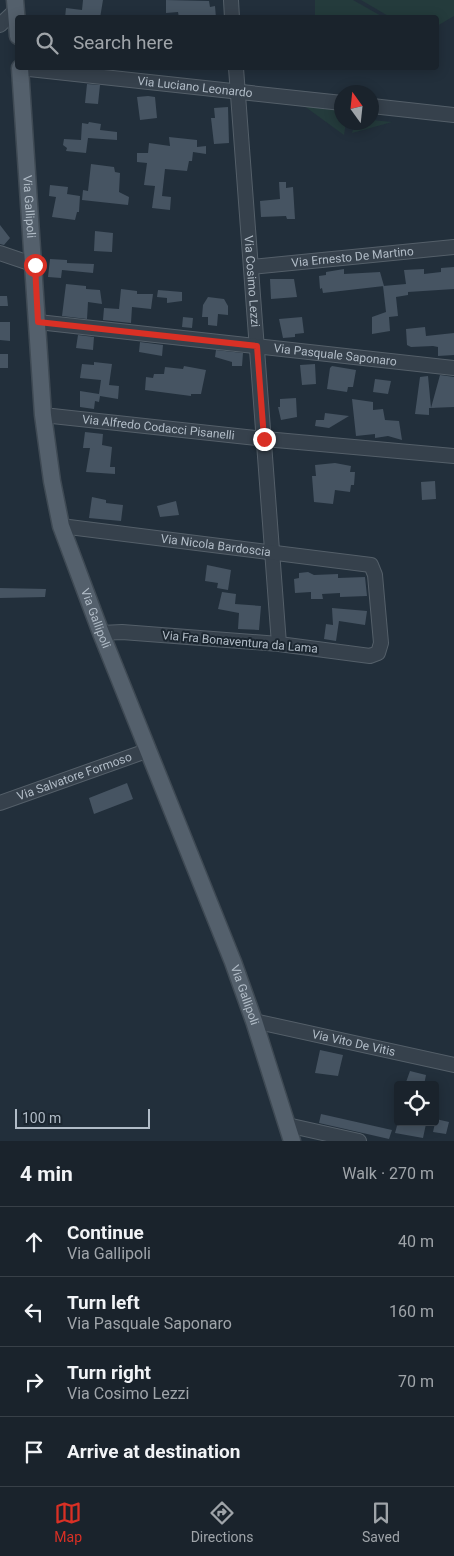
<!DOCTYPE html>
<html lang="en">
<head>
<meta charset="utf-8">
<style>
	:root { --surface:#1a232c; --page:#232b34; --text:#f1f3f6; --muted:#9fa4a9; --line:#384048; --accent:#d93025 }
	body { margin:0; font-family:Roboto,sans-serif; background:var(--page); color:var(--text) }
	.controls { position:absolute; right:15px; bottom:15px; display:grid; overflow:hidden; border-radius:5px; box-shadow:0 2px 12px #0003 }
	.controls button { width:45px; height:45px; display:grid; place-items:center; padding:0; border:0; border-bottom:1px solid var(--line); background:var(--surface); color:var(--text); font:25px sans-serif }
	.compass { position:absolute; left:334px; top:85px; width:45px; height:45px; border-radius:50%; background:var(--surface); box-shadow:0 2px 12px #0003; rotate:345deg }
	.scale { position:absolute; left:15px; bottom:12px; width:135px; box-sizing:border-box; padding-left:5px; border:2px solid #b1bcc7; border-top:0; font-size:14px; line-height:18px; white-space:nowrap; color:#b1bcc7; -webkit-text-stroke:4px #1b2630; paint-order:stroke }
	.stop { position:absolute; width:15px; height:15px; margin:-11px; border:4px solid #d93025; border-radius:50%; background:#fff }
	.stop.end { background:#d93025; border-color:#fff; box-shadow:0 1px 5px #0008 }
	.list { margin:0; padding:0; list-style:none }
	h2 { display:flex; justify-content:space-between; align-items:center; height:65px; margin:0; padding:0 20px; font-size:21px }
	h2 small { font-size:16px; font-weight:400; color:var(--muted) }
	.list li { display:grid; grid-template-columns:32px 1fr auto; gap:15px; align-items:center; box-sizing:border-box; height:70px; padding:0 20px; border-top:1px solid var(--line) }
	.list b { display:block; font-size:19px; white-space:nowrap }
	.list p { margin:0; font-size:16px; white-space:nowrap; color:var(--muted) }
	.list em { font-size:16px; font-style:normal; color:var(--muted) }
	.icon { flex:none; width:28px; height:28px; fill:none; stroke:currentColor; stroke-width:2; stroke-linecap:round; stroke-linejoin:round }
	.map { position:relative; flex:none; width:454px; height:1141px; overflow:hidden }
	.search { position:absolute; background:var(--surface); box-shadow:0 2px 12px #0003; left:15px; right:15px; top:15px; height:55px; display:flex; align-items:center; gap:12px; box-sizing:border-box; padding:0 18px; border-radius:5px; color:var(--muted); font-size:19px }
	.sheet { height:345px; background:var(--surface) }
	nav { display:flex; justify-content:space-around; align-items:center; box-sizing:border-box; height:70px; border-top:1px solid var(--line); background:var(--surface); font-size:14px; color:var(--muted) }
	nav a { display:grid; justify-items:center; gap:2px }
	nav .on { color:var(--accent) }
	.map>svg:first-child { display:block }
	.green { fill:#243b3c }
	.building { fill:#465462 }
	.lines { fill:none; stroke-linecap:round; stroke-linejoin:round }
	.minor-casing { stroke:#545f69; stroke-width:16 }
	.major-casing { stroke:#3f4a54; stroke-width:19 }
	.minor { stroke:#36414c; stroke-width:14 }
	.major { stroke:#54606c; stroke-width:16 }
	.route { stroke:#d93025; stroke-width:6 }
	.labels { text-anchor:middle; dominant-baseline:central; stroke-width:4; stroke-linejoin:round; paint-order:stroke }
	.street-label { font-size:12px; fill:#b1bcc7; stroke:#1b2630 }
</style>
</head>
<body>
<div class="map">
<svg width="454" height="1141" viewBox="0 0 454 1141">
	<rect width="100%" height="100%" fill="#222f3b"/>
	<path class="green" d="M315,0h38l30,17h-68z
		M361,0h93v16l-17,10 -1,-8 -46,-1z
		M296,100l45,10 1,12 4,1 -2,12z
		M372,120l20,2 -40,11 3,-10 17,-1z"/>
	<path class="building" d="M83,0h20l-3,18h-35l1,-10 16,2z
		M166,0l43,1 1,6 5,-1 1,12h-37l-1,-6 -12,1z
		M87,84l13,1 -2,19 -13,-1z
		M148,96l7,1 2,21 -17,2 -3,-23z
		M228,107l1,36 -15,1 -3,-26h4l-1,-10z
		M89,122l12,2 -1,6 17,2v8l-29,-2 -2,15 -20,-2 1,-3 -4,-3 1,-6 17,1 1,-17 6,1z
		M169,137l28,3v7l9,-1v8l-13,-2 -1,9h-3l-2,10 -22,-2 -3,27 9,1 -1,13 -18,-2 3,-22 -11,-1 3,-22 -10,-1v-9h11l1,-10 21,3z
		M91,164l23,3 1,5 5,1 -1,19 10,5 -1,8 -46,-5 1,-10 5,1z
		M279,182h7v6l7,-1 2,32h-8l-1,-3 -25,1 -1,-16 20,-2z
		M50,185l18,2 -1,7 13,2 -1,16h-2l-2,8 -23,-3 4,-20 -7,-1z
		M0,225l10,13 -6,7 -4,-1z
		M95,231l18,2 -1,19 -18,-1z
		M50,259l17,1v3l27,1 -1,9 -31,-3 -1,8 -13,-1z
		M454,267v22l-46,3v3l-12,2 2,19 -9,1 1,14 -18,3v-17l14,-5 -3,-26 23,-2 -2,-14 20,-1v5l17,-2v-4z
		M344,269v5l36,-2 4,14 -61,7 -1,-5 -2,1 -1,-13 7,-1v-3z
		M270,279h24l3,18 -26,2z
		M66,284l20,2v3l14,1 2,14 -14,-2 -1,17 -25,-3z
		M121,289l16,2v3h16l-2,15 -19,-2 -1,16 -28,-3 1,-12 15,1z
		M158,290l24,2v9l-15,2v-5l-10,-1z
		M0,296h7l1,10h-8z
		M208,297l16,2 4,7v9l-10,-1 -1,12 -9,-1v-8h-6l1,-12z
		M183,317l10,1 -1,10 -10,-1z
		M302,317l2,16 -9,1v3l-12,1 -4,-19z
		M0,322h10v19l-10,-1z
		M425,327l1,9 28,-3v22l-16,1v-9l-5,-1 -22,1 -4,-2 -1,-16z
		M78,335l16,2 -1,13 -17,-2z
		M140,342l23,3 -1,11 -23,-4z
		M216,350l27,3 -1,13h-10v-4l-17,-5z
		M0,354h8v14h-8z
		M94,362l18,2 -3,21 10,1 -1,13 -18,-3 -1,6 -4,-1 -1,8 -14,-2v-16l19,3 2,-14 -21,-2 2,-14 12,1z
		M315,364l1,20 -14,1 -2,-20z
		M184,366l22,4 -5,24h-10v2l-46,-6 1,-13 7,1 1,-4h10l1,-7 18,2z
		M332,366l24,4 -3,17h-5l-1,5 -20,-3 3,-21z
		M440,375l14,2v30l-25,1v7l-14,-1 5,-37 8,-1 3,32z
		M375,379l16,2 -3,13 -15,-2z
		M296,398l1,19 -16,3 -3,-13h2v-8z
		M352,399l21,3v8l10,-1 2,11 14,1 3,19 -14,-4 -13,2v-4l-19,2z
		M325,413l24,3 -20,12 -14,-2 1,-6h8z
		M85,432l18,2 -1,11 10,2 -2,20h5v7l-29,-2 4,-24h-7z
		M335,463l16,3 -1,6h5l-1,13h-3l-1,7 -15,-2 -2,14 -19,-2 -2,-26h4l-1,-11z
		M435,481l1,18 -14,1 -1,-18z
		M92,497l14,3v3l17,2 -2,16 -32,-3z
		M176,501l3,14 -19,2 -3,-11z
		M207,565l24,5 -3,20 -11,-2 1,-5 -13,-2z
		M308,572l6,3 24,-1v4l27,-1 2,19 -27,1v-4l-18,1 1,5h-12v-7l-16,1 -1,-14 5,-1v-5z
		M0,588l46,1 -1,8 -45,1z
		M222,592l14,2 -1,10 26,2 -2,24 -21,-1 1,-16 -21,-4z
		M332,608l35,3 -2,14 -26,-4 -3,20 -12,-2 2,-15 7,1z
		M127,783l6,16 -39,15 -5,-16z
		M320,1050l23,5 -5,21 -23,-3z
		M410,1071l16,4 -2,10h-19z
		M321,1114l71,16 -3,9 -70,-16z
		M436,1119l13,3 -3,12 -13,-2z
		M398,1122l28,2 -3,14 -28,-5z"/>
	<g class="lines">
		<g class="minor-casing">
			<g id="minor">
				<path d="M231,0l1,18"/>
				<path d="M0,25l16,-15"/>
				<path id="s1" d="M20,68l322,35"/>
				<path id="s2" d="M236,68l43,576"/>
				<path d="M372,106l82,9"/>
				<path d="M0,253l35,12"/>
				<path id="s3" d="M251,267l203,-20"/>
				<path id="s4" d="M38,322l416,46"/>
				<path id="s5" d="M43,415l222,24 189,17"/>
				<path id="s6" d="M61,526l310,39 4,10 6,68 -3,10 -8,3 -91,-12 -157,-12 -21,1"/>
				<path id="s7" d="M0,803l149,-53"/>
				<path id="s8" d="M254,1021l200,44"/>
				<path d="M287,1125l72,16"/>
			</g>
		</g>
		<g class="major-casing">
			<g id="major">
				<path d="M15,0l3,36"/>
				<path id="s9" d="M20,68l23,347 9,66 9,45 40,107 132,329 21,59 38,120"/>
			</g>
		</g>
		<use href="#minor" class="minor"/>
		<use href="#major" class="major"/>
	</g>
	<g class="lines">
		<path class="route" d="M35,265l3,57 219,24 7,93"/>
	</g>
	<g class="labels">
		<g class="street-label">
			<text stroke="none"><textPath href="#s1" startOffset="176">Via Luciano Leonardo</textPath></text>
			<text stroke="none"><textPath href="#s9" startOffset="139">Via Gallipoli</textPath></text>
			<text stroke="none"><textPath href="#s3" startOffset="102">Via Ernesto De Martino</textPath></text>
			<text stroke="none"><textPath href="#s2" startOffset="214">Via Cosimo Lezzi</textPath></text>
			<text stroke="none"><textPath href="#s4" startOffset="299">Via Pasquale Saponaro</textPath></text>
			<text stroke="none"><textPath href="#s5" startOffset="116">Via Alfredo Codacci Pisanelli</textPath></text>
			<text stroke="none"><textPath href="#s6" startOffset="156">Via Nicola Bardoscia</textPath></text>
			<text stroke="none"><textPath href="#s9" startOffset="559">Via Gallipoli</textPath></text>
			<text transform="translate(240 642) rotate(5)">Via Fra Bonaventura da Lama</text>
			<text stroke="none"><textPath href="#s7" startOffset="79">Via Salvatore Formoso</textPath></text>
			<text stroke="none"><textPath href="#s9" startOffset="964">Via Gallipoli</textPath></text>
			<text stroke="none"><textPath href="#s8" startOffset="102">Via Vito De Vitis</textPath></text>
		</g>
	</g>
</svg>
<div class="controls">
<button><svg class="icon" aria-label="locate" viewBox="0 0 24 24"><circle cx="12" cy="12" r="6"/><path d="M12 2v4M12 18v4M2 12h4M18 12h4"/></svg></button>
</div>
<svg class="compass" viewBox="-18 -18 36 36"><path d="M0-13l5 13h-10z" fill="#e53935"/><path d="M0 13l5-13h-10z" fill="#9fa4a9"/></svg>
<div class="scale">100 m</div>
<div class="stop" style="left:35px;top:265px"></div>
<div class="stop end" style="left:264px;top:439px"></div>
<div class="search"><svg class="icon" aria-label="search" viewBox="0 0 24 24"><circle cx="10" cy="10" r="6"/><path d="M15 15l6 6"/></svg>Search here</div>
</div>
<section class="sheet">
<h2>4 min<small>Walk · 270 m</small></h2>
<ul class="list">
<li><svg class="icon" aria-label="ahead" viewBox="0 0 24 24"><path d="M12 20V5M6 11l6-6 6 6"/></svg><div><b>Continue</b><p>Via Gallipoli</p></div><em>40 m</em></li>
<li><svg class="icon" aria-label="left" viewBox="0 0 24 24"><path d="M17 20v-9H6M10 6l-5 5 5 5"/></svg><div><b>Turn left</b><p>Via Pasquale Saponaro</p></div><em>160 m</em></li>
<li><svg class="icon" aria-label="right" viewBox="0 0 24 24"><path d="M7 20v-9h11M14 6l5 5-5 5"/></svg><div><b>Turn right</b><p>Via Cosimo Lezzi</p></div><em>70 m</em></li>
<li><svg class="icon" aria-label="arrive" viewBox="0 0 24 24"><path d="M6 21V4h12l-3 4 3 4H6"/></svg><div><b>Arrive at destination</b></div></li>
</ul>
</section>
<nav>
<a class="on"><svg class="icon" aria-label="map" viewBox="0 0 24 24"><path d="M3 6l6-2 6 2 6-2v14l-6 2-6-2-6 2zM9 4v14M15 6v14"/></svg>Map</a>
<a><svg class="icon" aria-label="directions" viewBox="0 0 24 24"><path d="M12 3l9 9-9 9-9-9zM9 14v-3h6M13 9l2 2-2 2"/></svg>Directions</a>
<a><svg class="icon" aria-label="saved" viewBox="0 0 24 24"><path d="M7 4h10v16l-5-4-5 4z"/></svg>Saved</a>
</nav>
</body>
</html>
